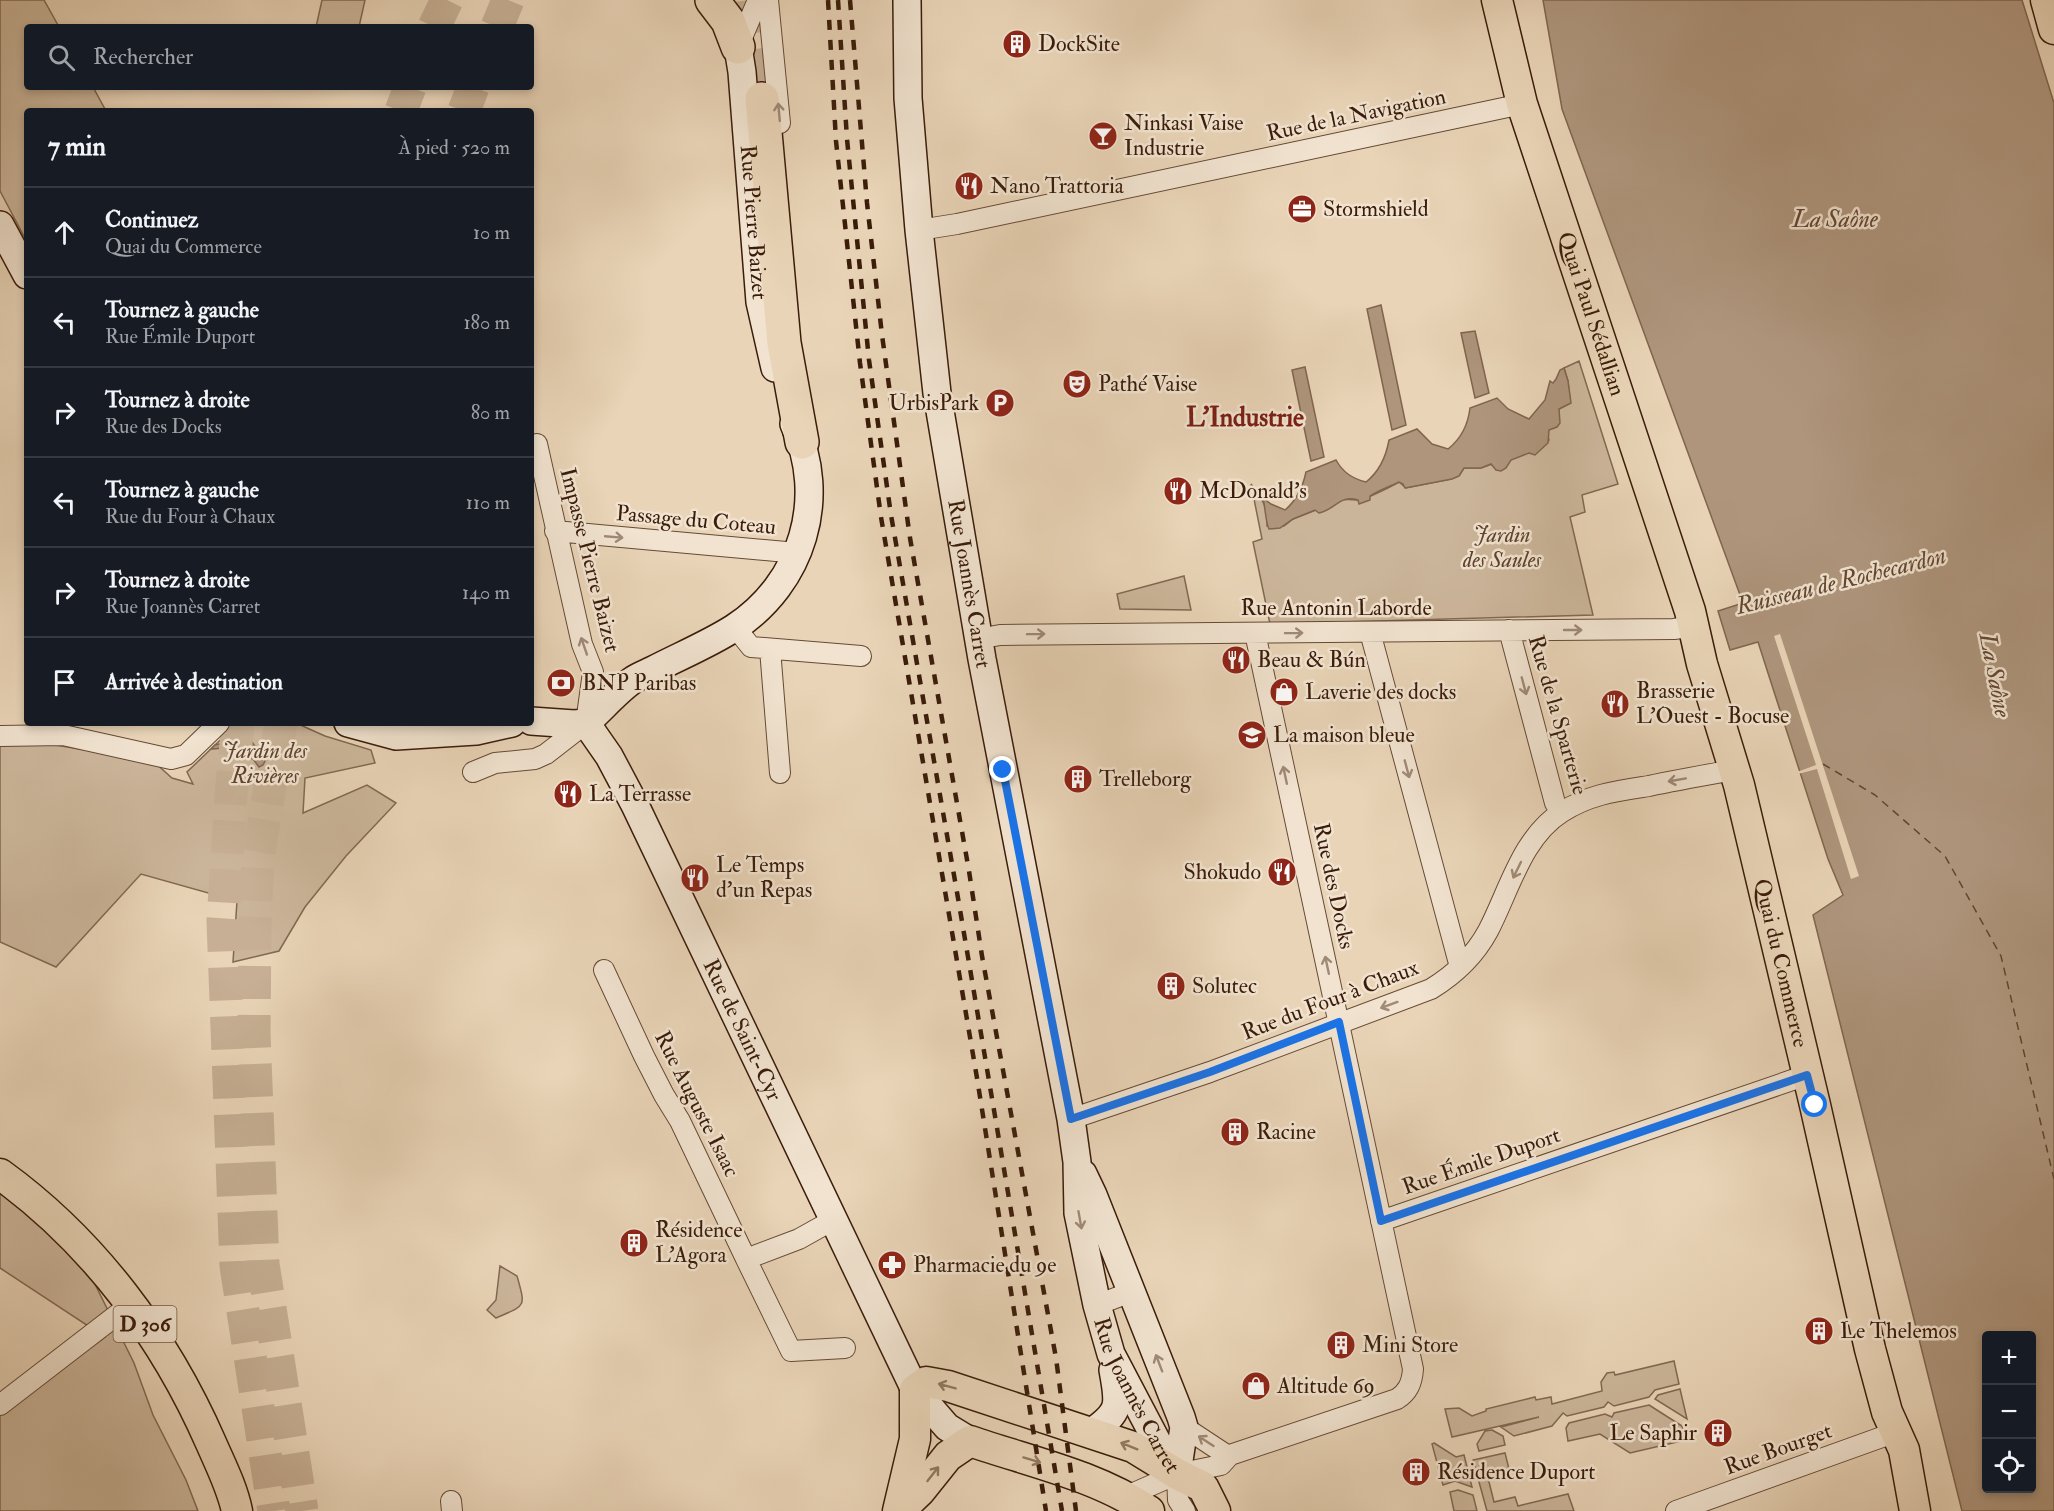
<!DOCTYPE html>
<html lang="fr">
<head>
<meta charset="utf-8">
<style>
	:root { --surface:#171b24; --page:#242831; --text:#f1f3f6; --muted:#9ea1a6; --line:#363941 }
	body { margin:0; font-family:"IM FELL Double Pica",serif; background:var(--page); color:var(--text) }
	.controls { position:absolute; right:18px; bottom:18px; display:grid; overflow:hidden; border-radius:6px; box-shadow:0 3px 9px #0003 }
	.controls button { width:54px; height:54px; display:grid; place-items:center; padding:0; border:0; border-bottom:2px solid var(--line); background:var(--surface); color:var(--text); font:30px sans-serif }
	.stop { position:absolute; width:18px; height:18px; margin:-14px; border:4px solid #1a73e8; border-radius:50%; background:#fff }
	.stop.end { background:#1a73e8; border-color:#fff; box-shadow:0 2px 6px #0008 }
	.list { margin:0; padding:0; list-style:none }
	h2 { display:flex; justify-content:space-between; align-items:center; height:78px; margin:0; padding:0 24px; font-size:26px }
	h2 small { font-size:20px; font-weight:400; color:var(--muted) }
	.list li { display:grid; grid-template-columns:39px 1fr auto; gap:18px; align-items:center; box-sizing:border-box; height:90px; padding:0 24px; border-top:2px solid var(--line) }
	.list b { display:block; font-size:22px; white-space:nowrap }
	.list p { margin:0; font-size:20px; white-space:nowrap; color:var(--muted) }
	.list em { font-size:20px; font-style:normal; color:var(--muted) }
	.icon { flex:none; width:33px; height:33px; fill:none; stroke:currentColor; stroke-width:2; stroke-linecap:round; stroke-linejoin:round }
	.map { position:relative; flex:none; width:2054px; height:1511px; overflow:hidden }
	.search { position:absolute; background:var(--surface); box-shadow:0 3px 9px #0003; left:24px; top:24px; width:510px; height:66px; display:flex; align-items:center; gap:15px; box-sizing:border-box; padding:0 21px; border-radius:6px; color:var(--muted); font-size:22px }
	.panel { position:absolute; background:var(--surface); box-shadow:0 3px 9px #0003; left:24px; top:108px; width:510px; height:618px; border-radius:6px }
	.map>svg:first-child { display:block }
	.green { fill:#cbb59a; stroke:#826852; stroke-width:1.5 }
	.water { fill:#ae957c; stroke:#80654e; stroke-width:1.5; fill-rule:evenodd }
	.pier { fill:#e9d4b7 }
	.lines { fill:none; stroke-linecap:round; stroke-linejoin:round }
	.ferry { stroke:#634632; stroke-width:1.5; stroke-dasharray:8 6; stroke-linecap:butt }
	.highway-tunnel { stroke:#c6af94; stroke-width:33; stroke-dasharray:33 16; stroke-linecap:butt }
	.street-casing { stroke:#664a35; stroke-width:22 }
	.secondary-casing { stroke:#3a1c0a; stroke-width:30 }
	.primary-casing { stroke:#3a1c0a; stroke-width:33 }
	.highway-casing { stroke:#3a1c0a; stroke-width:36 }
	.street { stroke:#f1e3d0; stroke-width:20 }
	.secondary { stroke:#f1e3d0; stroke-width:27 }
	.primary { stroke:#e9d4b7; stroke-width:30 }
	.highway { stroke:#e9d4b7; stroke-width:33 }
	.rail { stroke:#3a1c0a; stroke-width:4.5; stroke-dasharray:10 10; stroke-linecap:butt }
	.oneway { stroke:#9f8977 }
	.oneway2 { stroke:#927860 }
	.route { stroke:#1a73e8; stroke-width:8 }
	.labels { text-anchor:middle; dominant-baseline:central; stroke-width:5; stroke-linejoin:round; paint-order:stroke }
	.shield { fill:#f1e3d0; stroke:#715845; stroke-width:1.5 }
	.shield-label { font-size:21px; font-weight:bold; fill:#3a1c0a }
	.poi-label { font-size:22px; fill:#3a1c0a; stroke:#f1e3d0; text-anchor:start }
	.street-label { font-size:22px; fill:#3a1c0a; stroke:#f1e3d0 }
	.park-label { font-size:22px; font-style:italic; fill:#5e422e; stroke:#f1e3d0 }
	.water-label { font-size:24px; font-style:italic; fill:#634632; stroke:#f1e3d0 }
	.quarter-label { font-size:26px; font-weight:bold; fill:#7a1f14; stroke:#f1e3d0 }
</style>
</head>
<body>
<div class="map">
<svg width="2054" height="1511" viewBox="0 0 2054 1511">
	<rect width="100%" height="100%" fill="#e9d4b7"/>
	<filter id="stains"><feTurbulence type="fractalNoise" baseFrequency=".00333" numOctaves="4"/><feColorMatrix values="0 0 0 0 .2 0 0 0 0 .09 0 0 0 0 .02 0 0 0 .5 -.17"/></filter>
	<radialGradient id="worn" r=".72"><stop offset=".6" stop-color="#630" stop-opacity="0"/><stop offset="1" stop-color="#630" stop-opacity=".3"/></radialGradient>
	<path class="green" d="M0,0h44l15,27h-32v60h66l13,24h-79v131l-27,-51z
		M322,0h43l-6,27h-43z
		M1579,361l39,123 -36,11 3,17 -15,5 23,98 -323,9 -17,-82 9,-3 -11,-55c11,17 17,19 16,42h17l9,-7 46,-18c7,-3 12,-1 19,-1 7,0 34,-14 41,-18l7,6 45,-9 8,-3 5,-8h17l11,-4 2,2c20,-7 37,-15 55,-26l-2,-6 12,-25 11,-6 -2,-22 -4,-13z
		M1184,576l7,34 -71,-1 -3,-15z
		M238,723h58l29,13 46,14 4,13 -70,15 -2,35 64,-28 29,18 -50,53 -41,51 -26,44 -46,11 4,-61 -96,-27 -85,93 -56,-25v-199l37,-1 116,19 19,17 21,6 -6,-12z
		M0,1183l86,83 48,97 19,52 33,65 12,31h-198v-97l105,-77 -105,-69z
		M500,1266l17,10c9,32 9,29 -21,42l-9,-8 9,-10z
		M1674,1361l5,23 -24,6 -6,7 -35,9 -6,-4 -4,5 -37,9 -4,-3 -11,13 -38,10 -13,-9 38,-10 -87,20 -7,-28 14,-1 13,8 14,-5v-2l49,-12 1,3 15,-3 1,7 50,-13 -1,-9 6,-9 7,-1 1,3z
		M1680,1389l7,30 -32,-20 3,-4z
		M1649,1405l33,21 4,14 -56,13 -30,-19 -32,7 -2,-13 3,-5 36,-9 7,3 2,-4z
		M1492,1430l11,6 2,9 -26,6 -2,-7 8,-13z
		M1434,1443l22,14 8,-2 8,32 -17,-6 -12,4 -11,-41z
		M1505,1453l4,16 -22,5 7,28 21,-5 3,9 50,-12 6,17h-87l-14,-51z
		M1458,1490l15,5 4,16h-23l-4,-19z"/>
	<path class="water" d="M1543,0h479l32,103v1408h-92l-149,-596 30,-20 -15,-36 -70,-217 -28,8 -12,-39 25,-8 -181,-494zM1986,1336h46v152h-46z
		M1381,305l25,120 -14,5 -25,-121z
		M1475,331l14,62 -14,5 -14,-65z
		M1305,367l19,90 -13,4 -19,-91z
		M1564,368l4,13 3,22 -12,6 1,14 -3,4 -8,3 -1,13 -13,12 -6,-2 -18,7 -5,8 -5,3 -5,-1 -5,-6 -10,4h-17l-5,8 -7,3 -47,9 -2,-4 -4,-2c-10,5 -20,8 -29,14v4l-11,4 -1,-4c-18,-6 -23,10 -39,13l-4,-3 -22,9 -13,9 -11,1c-3,-4 -4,-23 -6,-31l8,6 14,6c12,-10 18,-24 21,-38l30,-12c7,13 17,19 30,22 14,-11 20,-25 23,-42l28,-11 15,15 16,5c14,-11 20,-24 22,-41l27,-10 11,11 21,10 16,-19 5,-19 3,2 3,-4 4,-9z
		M239,723l26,38 -2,4 -4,2 -6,-8 -21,-7 -8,-4 -13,1 4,-4 4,-1 31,9 1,-7 -16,-20z"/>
	<path class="pier" d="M1780,634l79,242 -8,3 -34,-110 -19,5 -1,-2 19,-7 -42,-129z"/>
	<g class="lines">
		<path class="ferry" d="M1823,764l52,31 70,61 56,100 53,223"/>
		<path class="highway-tunnel" d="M752,0l10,99
			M434,27l13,-27
			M497,27l11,-27
			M401,111l9,-24
			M464,111l9,-24
			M238,723l-7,73 -8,125 13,345 38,245
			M281,723l-23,134 -3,68 -1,108 9,231 39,247"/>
		<g class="street-casing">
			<path id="street" d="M768,0l12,123
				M738,47l20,-47
				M919,230l38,-6 565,-120
				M555,531l242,22
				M735,627l16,20 110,9
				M1509,630l46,173 6,9
				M1370,632l90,335
				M978,639l22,-4 674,-6 20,-3
				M770,649l10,124
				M0,736l63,-1 108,24 15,-4 33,-32
				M473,772l22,-9 40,-4 11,-5 40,-31 7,-51 -11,-28 -45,-200
				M604,970l40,86 20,39 16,26 66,138 53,-20 34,-19
				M1071,1119l139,-47 221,-83c23,-14 44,-34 57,-58 21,-40 34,-94 74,-119 28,-18 55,-21 87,-26 28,-6 57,-11 85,-16
				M1381,1221l426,-146
				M746,1259l45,92 54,-3
				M1097,1305l34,-13
				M0,1405l131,-101
				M1184,1427l44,29
				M1177,1474l1,26 7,11
				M1127,1496l50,-22 44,-9 9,-10 167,-56c11,-7 15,-16 16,-30l-158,-736
				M451,1501l1,10
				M1676,1511l220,-79"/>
		</g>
		<g class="secondary-casing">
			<g id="secondary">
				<path id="s1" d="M907,0l1,98 11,132 18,163 45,266 89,460 6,43 1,51 19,92 14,49 52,99 14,21"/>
				<path id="s2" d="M738,47l4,25 18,230 15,66"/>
				<path d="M0,225l27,50"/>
				<path d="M531,721l43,3 12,-1"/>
				<path d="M348,723l48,13 80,-5 36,-8"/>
				<path id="s3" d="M586,723l23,33 26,49 280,585 32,37 23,14"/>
				<path d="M586,723c15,-13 31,-32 47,-43 6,-4 14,-7 20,-10 27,-14 56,-26 81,-42 69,-45 94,-130 60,-204"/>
				<path d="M1083,1174l10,21 88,222 3,10 -7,47"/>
				<path d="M1092,1432c30,-21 27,-28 21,-62"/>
			</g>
		</g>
		<g class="primary-casing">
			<g id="primary">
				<path id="s4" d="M1497,0l25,104 168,507 12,53 37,121 76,320 55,244 17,63 17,38 11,61"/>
				<path d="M2046,0l8,29"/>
				<path d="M0,1174c94,68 165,164 211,269 10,23 21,44 26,68"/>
				<path d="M898,1511l17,-72v-49l11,-8 22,4 185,61 44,27 26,13 12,24"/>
				<path d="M899,1511l21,-20 28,-35 22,-15c61,21 125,34 179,70"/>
			</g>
		</g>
		<g class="highway-casing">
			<path id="highway" d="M712,0l16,21 10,26
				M762,99l22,244 18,99"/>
		</g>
		<use href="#street" class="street"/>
		<use href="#secondary" class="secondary"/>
		<use href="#primary" class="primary"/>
		<use href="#highway" class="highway"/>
		<path class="rail" d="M828,0l8,141 24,222 21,154 96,561 69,433
			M838,0l9,139 22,221 22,155 67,383 104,613
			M850,0l17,203 15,132 28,203 59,333 13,85 74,402 20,153"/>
	</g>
	<defs><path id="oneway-shaft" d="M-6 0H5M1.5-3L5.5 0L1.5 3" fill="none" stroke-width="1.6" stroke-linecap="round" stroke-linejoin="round" transform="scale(1.5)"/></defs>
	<g class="oneway">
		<use href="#oneway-shaft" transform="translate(779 112) rotate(-95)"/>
		<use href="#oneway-shaft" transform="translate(614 537) rotate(5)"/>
		<use href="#oneway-shaft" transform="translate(1573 630)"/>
		<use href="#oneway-shaft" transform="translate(1294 633) rotate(-1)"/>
		<use href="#oneway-shaft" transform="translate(1036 634) rotate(-1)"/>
		<use href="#oneway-shaft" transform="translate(584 646) rotate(-109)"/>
		<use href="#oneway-shaft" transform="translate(1524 686) rotate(75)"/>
		<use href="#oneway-shaft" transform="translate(1407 769) rotate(75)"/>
		<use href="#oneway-shaft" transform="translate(1285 775) rotate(-102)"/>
		<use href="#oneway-shaft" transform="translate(1677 780) rotate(170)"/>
		<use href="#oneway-shaft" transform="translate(1517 870) rotate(116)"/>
		<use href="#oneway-shaft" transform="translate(1327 965) rotate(-102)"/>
		<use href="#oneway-shaft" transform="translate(1389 1005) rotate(160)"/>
		<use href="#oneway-shaft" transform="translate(1080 1220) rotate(80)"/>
		<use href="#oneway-shaft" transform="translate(1159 1363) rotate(-111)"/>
		<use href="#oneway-shaft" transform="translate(1206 1441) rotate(-147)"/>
	</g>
	<g class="oneway2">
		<use href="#oneway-shaft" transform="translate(947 1386) rotate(-165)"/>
		<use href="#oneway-shaft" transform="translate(1129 1446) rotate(-158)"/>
		<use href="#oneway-shaft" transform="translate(1032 1460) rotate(17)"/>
		<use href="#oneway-shaft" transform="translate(933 1474) rotate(-52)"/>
	</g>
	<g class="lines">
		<path class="route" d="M1003,770l68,349 139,-47 129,-50 42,199 426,-146 8,30"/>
	</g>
	<defs>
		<g id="building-disc" transform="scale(1.5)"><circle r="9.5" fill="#8f2418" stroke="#f1e3d0"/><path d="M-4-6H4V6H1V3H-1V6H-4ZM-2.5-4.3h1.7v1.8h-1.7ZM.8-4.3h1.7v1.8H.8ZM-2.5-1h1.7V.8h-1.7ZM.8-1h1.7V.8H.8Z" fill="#fff"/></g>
		<g id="bar-disc" transform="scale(1.5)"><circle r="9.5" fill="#8f2418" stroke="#f1e3d0"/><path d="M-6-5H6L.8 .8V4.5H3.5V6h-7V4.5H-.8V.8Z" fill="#fff"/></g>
		<g id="restaurant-disc" transform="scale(1.5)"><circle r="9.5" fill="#8f2418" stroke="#f1e3d0"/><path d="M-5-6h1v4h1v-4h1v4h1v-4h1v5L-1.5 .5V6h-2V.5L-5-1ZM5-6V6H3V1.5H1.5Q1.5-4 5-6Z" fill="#fff"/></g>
		<g id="office-disc" transform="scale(1.5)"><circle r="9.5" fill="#8f2418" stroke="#f1e3d0"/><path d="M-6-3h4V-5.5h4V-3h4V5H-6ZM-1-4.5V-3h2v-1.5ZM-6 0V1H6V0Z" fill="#fff"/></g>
		<g id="theatre-disc" transform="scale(1.5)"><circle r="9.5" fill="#8f2418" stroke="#f1e3d0"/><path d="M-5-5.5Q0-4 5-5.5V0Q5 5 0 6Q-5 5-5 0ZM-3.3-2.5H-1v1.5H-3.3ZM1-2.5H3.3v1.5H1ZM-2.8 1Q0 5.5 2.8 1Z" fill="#fff"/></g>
		<g id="parking-disc" transform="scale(1.5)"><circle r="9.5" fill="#8f2418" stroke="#f1e3d0"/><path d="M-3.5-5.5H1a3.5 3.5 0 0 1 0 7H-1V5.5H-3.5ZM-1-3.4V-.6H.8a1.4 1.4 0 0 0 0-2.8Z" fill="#fff"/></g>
		<g id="bank-disc" transform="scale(1.5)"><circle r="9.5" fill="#8f2418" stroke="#f1e3d0"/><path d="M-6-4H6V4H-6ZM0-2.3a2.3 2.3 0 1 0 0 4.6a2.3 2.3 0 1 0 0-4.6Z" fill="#fff"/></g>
		<g id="shop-disc" transform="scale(1.5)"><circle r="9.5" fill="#8f2418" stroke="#f1e3d0"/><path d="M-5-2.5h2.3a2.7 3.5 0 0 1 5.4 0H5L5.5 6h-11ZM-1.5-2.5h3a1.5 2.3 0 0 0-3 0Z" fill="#fff"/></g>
		<g id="school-disc" transform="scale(1.5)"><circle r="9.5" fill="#8f2418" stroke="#f1e3d0"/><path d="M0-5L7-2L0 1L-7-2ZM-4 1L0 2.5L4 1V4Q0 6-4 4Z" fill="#fff"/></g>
		<g id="pharmacy-disc" transform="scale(1.5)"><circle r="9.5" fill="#8f2418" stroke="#f1e3d0"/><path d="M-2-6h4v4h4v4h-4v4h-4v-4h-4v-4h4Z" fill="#fff"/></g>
	</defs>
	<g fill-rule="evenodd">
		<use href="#building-disc" x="1017" y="44"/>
		<use href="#bar-disc" x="1103" y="136"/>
		<use href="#restaurant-disc" x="969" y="186"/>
		<use href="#office-disc" x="1302" y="209"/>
		<use href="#theatre-disc" x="1077" y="384"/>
		<use href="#parking-disc" x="1000" y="403"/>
		<use href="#restaurant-disc" x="1178" y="491"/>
		<use href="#restaurant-disc" x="1236" y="660"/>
		<use href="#bank-disc" x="561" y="683"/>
		<use href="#shop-disc" x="1284" y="692"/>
		<use href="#restaurant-disc" x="1615" y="704"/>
		<use href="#school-disc" x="1252" y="735"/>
		<use href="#building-disc" x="1078" y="779"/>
		<use href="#restaurant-disc" x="568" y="794"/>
		<use href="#restaurant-disc" x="1282" y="872"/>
		<use href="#restaurant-disc" x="695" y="878"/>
		<use href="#building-disc" x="1171" y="986"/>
		<use href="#building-disc" x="1235" y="1132"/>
		<use href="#building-disc" x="634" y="1243"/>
		<use href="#pharmacy-disc" x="892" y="1265"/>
		<use href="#building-disc" x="1819" y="1331"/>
		<use href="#building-disc" x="1341" y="1345"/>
		<use href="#shop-disc" x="1256" y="1386"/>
		<use href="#building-disc" x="1718" y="1433"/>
		<use href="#building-disc" x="1416" y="1472"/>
	</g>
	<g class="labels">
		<rect class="shield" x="113.5" y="1306" width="63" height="36" rx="4.5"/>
		<g class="shield-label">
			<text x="145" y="1324">D 306</text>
		</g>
		<g class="poi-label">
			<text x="1038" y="44">DockSite</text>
			<text x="1124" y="123">Ninkasi Vaise<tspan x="1124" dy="25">Industrie</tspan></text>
			<text x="990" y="186">Nano Trattoria</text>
			<text x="1323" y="209">Stormshield</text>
			<text x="1098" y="384">Pathé Vaise</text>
			<text x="979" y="403" text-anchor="end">UrbisPark</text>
			<text x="1199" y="491">McDonald's</text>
			<text x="1257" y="660">Beau &amp; Bún</text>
			<text x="582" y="683">BNP Paribas</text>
			<text x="1636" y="691">Brasserie<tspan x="1636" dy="25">L'Ouest - Bocuse</tspan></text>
			<text x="1305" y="692">Laverie des docks</text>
			<text x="1273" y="735">La maison bleue</text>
			<text x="1099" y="779">Trelleborg</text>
			<text x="589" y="794">La Terrasse</text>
			<text x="716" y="865">Le Temps<tspan x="716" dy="25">d'un Repas</tspan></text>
			<text x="1261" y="872" text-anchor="end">Shokudo</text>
			<text x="1192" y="986">Solutec</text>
			<text x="1256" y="1132">Racine</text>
			<text x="655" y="1230">Résidence<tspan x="655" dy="25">L’Agora</tspan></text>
			<text x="913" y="1265">Pharmacie du 9e</text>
			<text x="1840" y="1331">Le Thelemos</text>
			<text x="1362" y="1345">Mini Store</text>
			<text x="1277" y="1386">Altitude 69</text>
			<text x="1697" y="1433" text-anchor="end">Le Saphir</text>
			<text x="1437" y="1472">Résidence Duport</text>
		</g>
		<g class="street-label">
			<text transform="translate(1356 115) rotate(-12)">Rue de la Navigation</text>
			<text stroke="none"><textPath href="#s2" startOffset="176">Rue Pierre Baizet</textPath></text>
			<text stroke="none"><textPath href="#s4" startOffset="328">Quai Paul Sédallian</textPath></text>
			<text transform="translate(696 520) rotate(5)">Passage du Coteau</text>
			<text transform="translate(590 560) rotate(76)">Impasse Pierre Baizet</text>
			<text stroke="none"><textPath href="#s1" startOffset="588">Rue Joannès Carret</textPath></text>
			<text x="1336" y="608">Rue Antonin Laborde</text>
			<text transform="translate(1558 715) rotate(74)">Rue de la Sparterie</text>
			<text transform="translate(1334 886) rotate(78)">Rue des Docks</text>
			<text stroke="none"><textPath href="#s4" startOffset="1005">Quai du Commerce</textPath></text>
			<text transform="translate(1330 1000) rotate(-21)">Rue du Four à Chaux</text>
			<text stroke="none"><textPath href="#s3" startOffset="345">Rue de Saint-Cyr</textPath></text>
			<text transform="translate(697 1104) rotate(63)">Rue Auguste Isaac</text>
			<text transform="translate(1481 1161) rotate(-19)">Rue Émile Duport</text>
			<text stroke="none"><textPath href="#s1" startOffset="1420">Rue Joannès Carret</textPath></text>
			<text transform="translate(1778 1449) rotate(-20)">Rue Bourget</text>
		</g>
		<g class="park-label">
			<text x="1502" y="535">Jardin<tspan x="1502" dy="25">des Saules</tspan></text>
			<text x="265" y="751">Jardin des<tspan x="265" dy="25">Rivières</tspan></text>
		</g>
		<g class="water-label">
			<text x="1835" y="219">La Saône</text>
			<text transform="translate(1841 581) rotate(-14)">Ruisseau de Rochecardon</text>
			<text transform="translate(1995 675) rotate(79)">La Saône</text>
		</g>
		<g class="quarter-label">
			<text x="1245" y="418">L’Industrie</text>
		</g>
	</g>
	<rect width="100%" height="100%" filter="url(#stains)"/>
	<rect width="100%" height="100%" fill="url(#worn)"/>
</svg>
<div class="controls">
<button>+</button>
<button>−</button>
<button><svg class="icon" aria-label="locate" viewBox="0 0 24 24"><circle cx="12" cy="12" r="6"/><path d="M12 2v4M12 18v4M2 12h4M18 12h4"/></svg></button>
</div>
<div class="stop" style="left:1815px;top:1105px"></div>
<div class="stop end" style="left:1003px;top:770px"></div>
<div class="search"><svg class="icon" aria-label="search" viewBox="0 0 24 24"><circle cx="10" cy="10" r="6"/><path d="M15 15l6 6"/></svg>Rechercher</div>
<section class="panel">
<h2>7 min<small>À pied · 520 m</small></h2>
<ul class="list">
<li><svg class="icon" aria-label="ahead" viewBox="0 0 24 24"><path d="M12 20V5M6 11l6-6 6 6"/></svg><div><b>Continuez</b><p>Quai du Commerce</p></div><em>10 m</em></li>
<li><svg class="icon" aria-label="left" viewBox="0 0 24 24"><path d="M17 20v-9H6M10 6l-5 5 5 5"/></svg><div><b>Tournez à gauche</b><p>Rue Émile Duport</p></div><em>180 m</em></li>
<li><svg class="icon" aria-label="right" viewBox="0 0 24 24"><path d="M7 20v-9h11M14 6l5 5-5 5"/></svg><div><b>Tournez à droite</b><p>Rue des Docks</p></div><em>80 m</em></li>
<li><svg class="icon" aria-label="left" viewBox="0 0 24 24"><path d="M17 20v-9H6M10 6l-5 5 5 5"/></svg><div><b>Tournez à gauche</b><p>Rue du Four à Chaux</p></div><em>110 m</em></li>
<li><svg class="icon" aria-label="right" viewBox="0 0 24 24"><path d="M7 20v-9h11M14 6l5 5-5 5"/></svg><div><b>Tournez à droite</b><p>Rue Joannès Carret</p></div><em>140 m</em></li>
<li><svg class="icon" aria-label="arrive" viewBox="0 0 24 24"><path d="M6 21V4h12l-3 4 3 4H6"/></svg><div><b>Arrivée à destination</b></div></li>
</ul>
</section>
</div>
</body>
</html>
